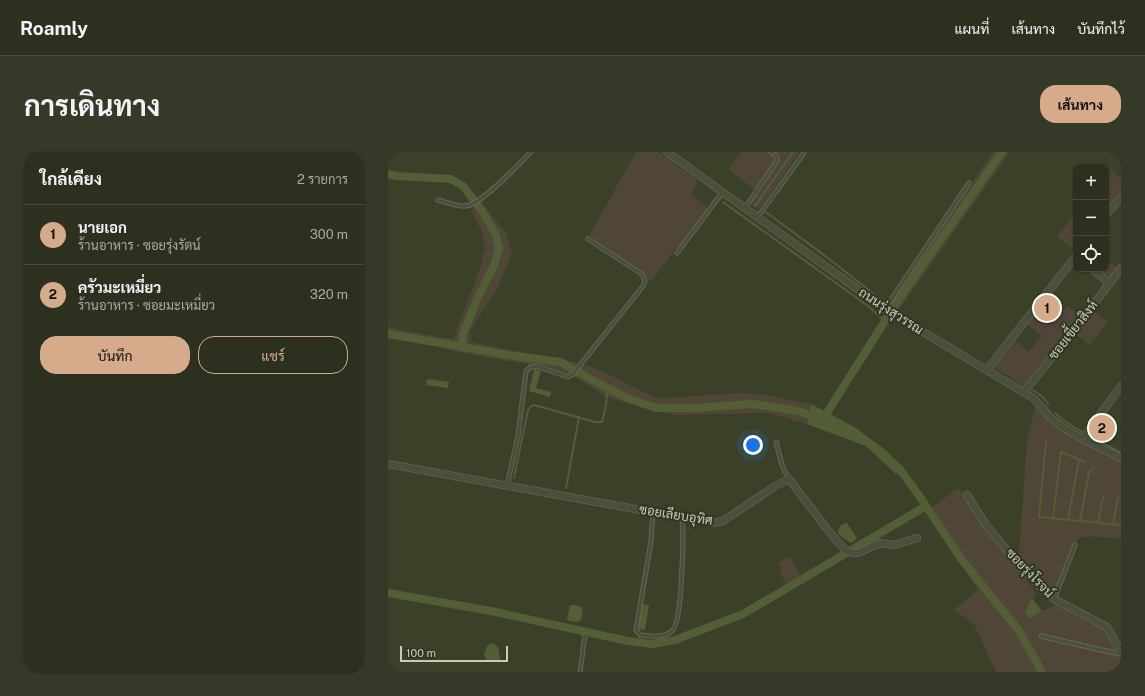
<!DOCTYPE html>
<html lang="th">
<head>
<meta charset="utf-8">
<style>
	:root { --surface:#2c311f; --page:#343928; --text:#f1f3f6; --muted:#a6a9a4; --line:#484c3d; --accent:#d6ab8b }
	body { margin:0; font-family:"Public Sans",Sarabun,sans-serif; background:var(--page); color:var(--text) }
	.controls { position:absolute; right:12px; top:12px; display:grid; overflow:hidden; border-radius:8px; box-shadow:0 1px 3px #0004 }
	.controls button { width:36px; height:36px; display:grid; place-items:center; padding:0; border:0; border-bottom:1px solid var(--line); background:var(--surface); color:var(--text); font:20px sans-serif }
	.scale { position:absolute; left:12px; bottom:10px; width:108px; box-sizing:border-box; padding-left:4px; border:2px solid #c6cbba; border-top:0; font-size:11px; line-height:14px; white-space:nowrap; color:#c6cbba; -webkit-text-stroke:3px #303621; paint-order:stroke }
	.you { position:absolute; left:365px; top:293px; width:14px; height:14px; margin:-10px; border:3px solid #fff; border-radius:50%; background:#1a73e8; box-shadow:0 0 0 6px #1a73e833 }
	.badge { display:grid; place-items:center; width:26px; height:26px; border-radius:50%; background:var(--accent); color:#111; font-size:13px; font-weight:700 }
	.pin { position:absolute; translate:-50% -50%; border:2px solid #fff; box-shadow:0 1px 4px #0006 }
	.list { margin:0; padding:0; list-style:none }
	h2 { display:flex; justify-content:space-between; align-items:center; height:52px; margin:0; padding:0 16px; font-size:17px }
	h2 small { font-size:13px; font-weight:400; color:var(--muted) }
	.list li { display:grid; grid-template-columns:26px 1fr auto; gap:12px; align-items:center; box-sizing:border-box; height:60px; padding:0 16px; border-top:1px solid var(--line) }
	.list b { display:block; font-size:15px; white-space:nowrap }
	.list p { margin:0; font-size:13px; white-space:nowrap; color:var(--muted) }
	.list em { font-size:13px; font-style:normal; color:var(--muted) }
	.actions { display:flex; gap:8px; padding:12px 16px }
	.actions a { flex:1; padding:9px 0; border:1px solid var(--accent); border-radius:16px; text-align:center; font-size:14px; color:var(--accent) }
	.actions .main { background:var(--accent); color:#111 }
	.icon { flex:none; width:22px; height:22px; fill:none; stroke:currentColor; stroke-width:2; stroke-linecap:round; stroke-linejoin:round }
	.map { position:relative; flex:none; width:733px; height:520px; overflow:hidden; border-radius:16px }
	header { display:flex; align-items:center; gap:24px; box-sizing:border-box; height:56px; padding:0 20px; background:var(--surface); border-bottom:1px solid var(--line) }
	header strong { font-size:19px }
	nav { display:flex; gap:22px; margin-inline-start:auto; font-size:14px }
	.intro { display:flex; align-items:center; justify-content:space-between; box-sizing:border-box; height:96px; padding:0 24px }
	h1 { margin:0; font-size:28px }
	.button { padding:10px 18px; border-radius:16px; background:var(--accent); color:#111; font-size:14px; font-weight:700 }
	main { display:flex; gap:24px; padding:0 24px }
	aside { flex:1; background:var(--surface); border-radius:16px; box-shadow:0 1px 3px #0004 }
	.map>svg:first-child { display:block }
	.green { fill:#504637 }
	.water { fill:#535e37 }
	.lines { fill:none; stroke-linecap:round; stroke-linejoin:round }
	.stream { stroke:#535e37; stroke-width:2 }
	.canal { stroke:#535e37; stroke-width:8 }
	.lane-casing { stroke:#696e5b; stroke-width:5 }
	.street-casing { stroke:#696e5b; stroke-width:8 }
	.lane { stroke:#4b503d; stroke-width:3.5 }
	.street { stroke:#4b503d; stroke-width:7 }
	.labels { text-anchor:middle; dominant-baseline:central; stroke-width:4; stroke-linejoin:round; paint-order:stroke }
	.street-label { font-size:13px; fill:#c6cbba; stroke:#303621 }
</style>
</head>
<body>
<header>
<strong>Roamly</strong>
<nav><a>แผนที่</a><a>เส้นทาง</a><a>บันทึกไว้</a></nav>
</header>
<div class="intro"><h1>การเดินทาง</h1><a class="button">เส้นทาง</a></div>
<main>
<aside>
<h2>ใกล้เคียง<small>2 รายการ</small></h2>
<ul class="list">
<li><span class="badge">1</span><div><b>นายเอก</b><p>ร้านอาหาร · ซอยรุ่งรัตน์</p></div><em>300 m</em></li>
<li><span class="badge">2</span><div><b>ครัวมะเหมี่ยว</b><p>ร้านอาหาร · ซอยมะเหมี่ยว</p></div><em>320 m</em></li>
</ul>
<div class="actions"><a class="main">บันทึก</a><a>แชร์</a></div>
</aside>
<div class="map">
<svg width="733" height="520" viewBox="0 0 733 520">
	<rect width="100%" height="100%" fill="#3b4129"/>
	<path class="green" d="M248,0h23l39,29 -7,12 20,18 -21,24 -17,17 -22,29 -62,-45z
		M353,0h59l-41,57 -9,-5 8,-11 -29,-24z
		M605,0h17l-112,159 -8,-6z
		M722,17l11,10v14l-15,19v-39z
		M93,50l25,31 6,20 -16,38 -25,38 -1,13 93,18c21,2 40,12 59,21 14,7 25,15 40,17l81,-5 28,3 40,8 -4,20 -38,-11 -94,2 -69,-18 -29,-19 -18,-6 -33,-8 -68,-12 -35,-10 -35,-6v-10l7,3 58,10 29,-76 2,-15 -2,-16 -11,-21z
		M688,60v39l-19,-14z
		M718,107l10,8 -5,9h-5l-8,-7h8z
		M679,154l15,11 -31,38 -27,31 -29,-18 7,-12 13,-15 14,11 13,-16 -15,-12 8,-11 15,12z
		M703,158l17,12 -18,23 -16,-12z
		M648,253l31,29 54,28v77l-32,-3 -11,3 -20,55 1,3 -40,-27 17,23 -6,8 -1,18 29,-16 48,27 11,18 4,13v11h-125l-22,-48 -20,-14 24,-20 -52,-78 32,-24 60,80 9,-127z
		M402,404l11,20 -15,11 -8,-24z"/>
	<path class="water" d="M146,217l7,2 -5,17 15,4 -1,5 -21,-6z
		M39,227l22,3 -1,6 -22,-3z
		M423,252l45,24 32,24 14,16 -6,6 -30,-28 -59,-22z
		M459,371l10,15 -6,5 -9,-6 -4,-4 1,-6 4,-3z
		M644,446l10,13 -13,8 -4,-7z
		M254,452l7,1 -4,25 -7,-1z
		M182,453h6l5,2 2,6 -2,7 -5,2 -7,-1 -2,-2z
		M105,491l5,4 2,13 -8,2 -6,-2 -2,-6 3,-8z"/>
	<g class="lines">
		<path class="stream" d="M335,50l145,104 17,15
			M367,54l38,-54
			M378,60l62,46 57,45
			M502,154l3,3
			M645,238l11,8 4,6
			M667,261l8,7 19,12
			M704,285l29,16
			M658,290l-7,75 82,8
			M126,326l14,-68 3,-4 3,-1 61,17h7l3,-12 3,-21
			M178,336l13,-71
			M665,367l8,-67 24,10
			M680,368l11,-60
			M692,369l9,-49 4,-3
			M710,371l5,-26
			M725,372l5,-26"/>
		<path class="canal" d="M0,22l8,2 55,3 12,7 19,25 13,22 4,15 -5,18 -16,31 -15,37 -1,13
			M0,182l126,22 46,6 34,19 35,18 28,9h38l58,-4 45,7 20,7
			M435,267l74,-117 105,-150
			M505,311l6,5 21,29 42,63 57,71 23,41
			M0,441l103,18 137,30 24,3 23,-4 68,-26 183,-108"/>
		<g class="lane-casing">
			<path id="lane" d="M50,48c9,2 19,7 28,6 15,-1 53,-42 65,-54
				M357,56l32,-47 -1,-5 -5,-4
				M369,66l47,-65
				M289,101l45,-60
				M497,157l84,-126
				M388,290l6,23 7,14
				M119,334l11,-50 8,-65 5,-4 5,-1 32,11 5,-3 70,-88 2,-5 -3,-7 -54,-35
				M265,360l-2,30 -15,88 4,5c11,1 24,4 33,-5 9,-10 11,-96 9,-113
				M666,447l21,-54
				M653,484l60,14 20,4
				M192,520l5,-37"/>
		</g>
		<g class="street-casing">
			<path id="street" d="M279,0l218,157 145,87c9,6 14,15 21,22 19,17 48,28 70,40
				M718,63l15,-18
				M704,117l17,14
				M599,218l89,-114
				M636,240l55,-68 42,-56
				M695,286l38,-52
				M0,312l324,59 11,-2 54,-36 12,-6 38,50 18,21 8,3h5l22,-10 14,2 23,-7
				M579,343l19,30 35,42 21,22 12,10 53,28 14,25"/>
		</g>
		<use href="#lane" class="lane"/>
		<use href="#street" class="street"/>
	</g>
	<g class="labels">
		<g class="street-label">
			<text transform="translate(503 159) rotate(33)">ถนนรุ่งสุวรรณ</text>
			<text transform="translate(685 178) rotate(-52)">ซอยเขี้ยวสิงห์</text>
			<text transform="translate(288 363) rotate(9)">ซอยเลียบอุทิศ</text>
			<text transform="translate(642 421) rotate(46)">ซอยรุ่งโรจน์</text>
		</g>
	</g>
</svg>
<div class="controls">
<button>+</button>
<button>−</button>
<button><svg class="icon" aria-label="locate" viewBox="0 0 24 24"><circle cx="12" cy="12" r="6"/><path d="M12 2v4M12 18v4M2 12h4M18 12h4"/></svg></button>
</div>
<div class="scale">100 m</div>
<div class="you"></div>
<div class="pin badge" style="left:659px;top:156px">1</div>
<div class="pin badge" style="left:714px;top:276px">2</div>
</div>
</main>
</body>
</html>
